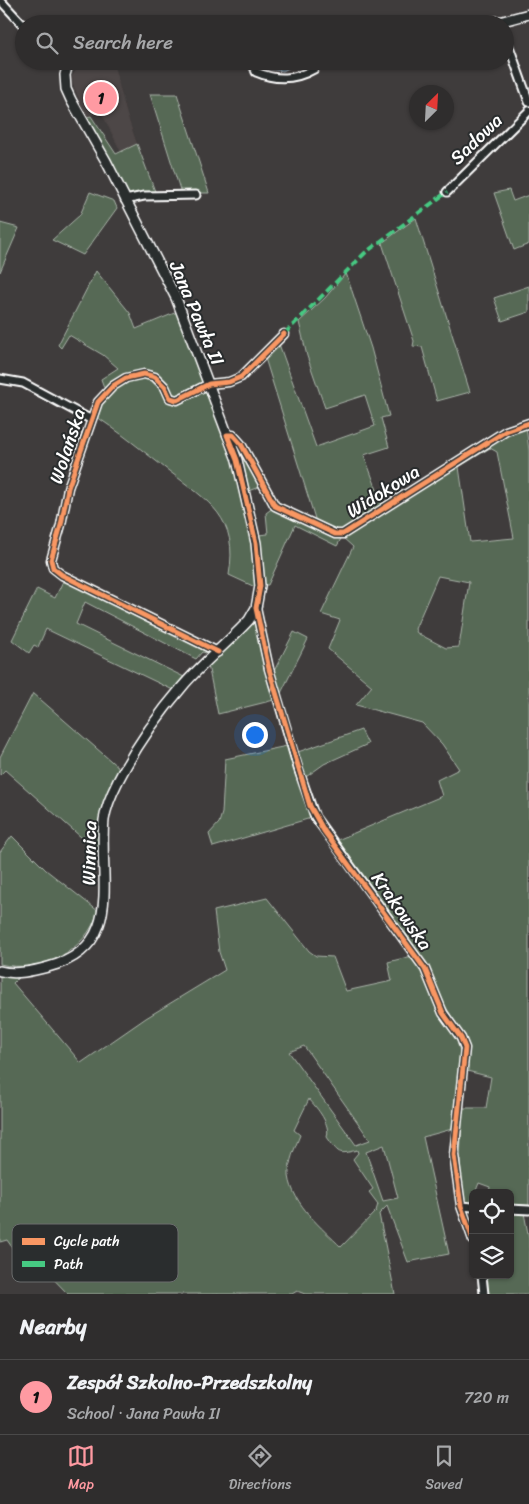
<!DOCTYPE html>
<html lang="en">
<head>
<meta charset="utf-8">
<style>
	:root { --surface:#2f2d2d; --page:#3b3939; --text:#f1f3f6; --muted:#a7a8aa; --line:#4a4949; --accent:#ff9aa2 }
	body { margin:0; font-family:Sriracha,sans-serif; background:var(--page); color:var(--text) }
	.controls { position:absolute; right:15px; bottom:15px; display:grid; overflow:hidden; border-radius:8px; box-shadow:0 1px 4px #0004 }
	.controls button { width:45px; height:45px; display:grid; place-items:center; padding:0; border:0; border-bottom:1px solid var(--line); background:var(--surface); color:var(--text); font:25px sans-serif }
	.compass { position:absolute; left:409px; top:85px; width:45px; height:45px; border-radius:50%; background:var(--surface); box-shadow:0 1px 4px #0004; rotate:24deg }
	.you { position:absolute; left:254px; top:734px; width:18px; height:18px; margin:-12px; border:4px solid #fff; border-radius:50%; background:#1a73e8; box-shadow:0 0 0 8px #1a73e833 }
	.badge { display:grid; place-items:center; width:32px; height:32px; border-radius:50%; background:var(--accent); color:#111; font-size:16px; font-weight:700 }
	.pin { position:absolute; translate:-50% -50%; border:2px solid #fff; box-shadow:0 1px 5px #0006 }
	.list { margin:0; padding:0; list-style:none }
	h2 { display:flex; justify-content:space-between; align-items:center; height:65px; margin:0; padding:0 20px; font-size:21px }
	h2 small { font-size:16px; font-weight:400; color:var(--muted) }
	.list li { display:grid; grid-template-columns:32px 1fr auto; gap:15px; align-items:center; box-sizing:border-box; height:75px; padding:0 20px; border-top:1px solid var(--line) }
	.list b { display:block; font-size:19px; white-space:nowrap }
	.list p { margin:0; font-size:16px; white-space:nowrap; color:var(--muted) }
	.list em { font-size:16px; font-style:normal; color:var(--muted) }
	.icon { flex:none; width:28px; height:28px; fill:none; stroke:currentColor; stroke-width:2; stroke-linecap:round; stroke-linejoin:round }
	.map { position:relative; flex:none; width:529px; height:1294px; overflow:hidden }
	.search { position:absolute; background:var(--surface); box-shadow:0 1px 4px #0004; left:15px; right:15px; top:15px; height:55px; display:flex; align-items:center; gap:12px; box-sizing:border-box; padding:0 18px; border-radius:28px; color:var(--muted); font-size:19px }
	.sheet { height:140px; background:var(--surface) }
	nav { display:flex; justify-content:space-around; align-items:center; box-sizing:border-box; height:70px; border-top:1px solid var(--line); background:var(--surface); font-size:14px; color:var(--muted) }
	nav a { display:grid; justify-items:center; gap:2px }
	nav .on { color:var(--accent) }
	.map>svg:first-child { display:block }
	.built { fill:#4e4646 }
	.green { fill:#566954; stroke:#aab4aa; fill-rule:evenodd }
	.water { fill:#4e6372; stroke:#95a1aa }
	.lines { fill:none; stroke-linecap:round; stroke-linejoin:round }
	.minor-casing { stroke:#fff; stroke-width:11 }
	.tertiary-casing { stroke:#fff; stroke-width:12 }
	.minor { stroke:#2a2d2e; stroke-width:7 }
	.tertiary { stroke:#2a2d2e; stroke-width:9 }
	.quiet { stroke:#46c982; stroke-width:4; stroke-dasharray:8 4; stroke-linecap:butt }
	.cycleway-casing { stroke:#2a2d2e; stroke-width:8 }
	.cycleway { stroke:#f99763; stroke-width:5 }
	.labels { text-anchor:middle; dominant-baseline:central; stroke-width:4; stroke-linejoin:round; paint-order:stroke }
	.street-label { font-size:19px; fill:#fff; stroke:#2a2d2e }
	.key { fill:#2a2d2e; stroke:#6a6c6d; stroke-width:1 }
	.key-label { font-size:14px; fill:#fff }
</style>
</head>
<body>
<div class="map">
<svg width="529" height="1294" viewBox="0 0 529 1294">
	<rect width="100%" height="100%" fill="#3f3c3c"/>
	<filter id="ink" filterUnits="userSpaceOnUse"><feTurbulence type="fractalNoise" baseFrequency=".02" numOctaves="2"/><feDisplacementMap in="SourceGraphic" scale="10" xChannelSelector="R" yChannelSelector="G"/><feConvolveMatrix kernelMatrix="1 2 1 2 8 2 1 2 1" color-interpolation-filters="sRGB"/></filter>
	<g filter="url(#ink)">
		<path class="built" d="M113,62l14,53 10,29 -16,8 -20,-40 -14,5 -14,-32 -1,-9 7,-10 10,-3z"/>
		<path class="green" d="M150,94h27l32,99h-28z
			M91,116l25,38 21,-10 19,50 -28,2 -41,-79z
			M509,190l4,11 16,-6v49l-15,6 -20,-57z
			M90,192l24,9 3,7 -34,47 -31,-15 28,-25z
			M416,218l54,174 -33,9 -15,-54 -9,-1 1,-5 -32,-98z
			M0,223l19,5 -19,44z
			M96,271l34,42 6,16 41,-17 59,155 18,93 1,27 -26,-12c10,-58 -20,-73 -60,-104 -25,-19 -50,-40 -77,-57l14,-21 -5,-14 17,-11 -15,-13 -34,-20 -8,13 -3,-3z
			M346,273l25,75 18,68 -8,2 8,29 -25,8 19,51 -36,25 -10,2 -20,-8 -52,-167 14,-14 37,103 59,-21 -10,-31 -40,13 -18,-52 -8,-34 26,-24z
			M529,286v26l-27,9 -8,-23z
			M526,425l3,26v758l-19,-1v-15h-21l1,-6 -11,-4 -4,10h-2l-2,12 -6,-2 -5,-36 2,-59h24l5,-31 -24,-6 1,-21 -11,-25 -13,-21 -11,-25 -98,-138 107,-45 -5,-16 22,-11 -17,-25 -20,-21 -66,-18 16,-19 -44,-37 12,-29 -19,-6 32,-67 -11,-10 -5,9 -42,-21 -27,60h-5l-5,-50 10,-1 -2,-21 8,-6 62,29 178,-106zM490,448l7,4 17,86 -44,4 -11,-75zM438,576l31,6 -10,65 -13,1 -29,-15 -2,-4z
			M233,437l29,49 -14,5z
			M64,579l138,68 5,6 -5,-1 -6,7 -111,-57 -9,22 108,53 -11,13 -127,-61 -8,18 -4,-2 -5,8 -17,-13 25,-51 18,9z
			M254,617l20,83 -56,14 -10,-49 35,-31 -2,-2z
			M294,632l14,7 -28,56 -6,-24z
			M33,693l86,75c-17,33 -20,49 -20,85l-94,-83 -5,5v-18z
			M361,730l7,14 -44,20 -21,15 -8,-26z
			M287,746l24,72 -98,29 -4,-13 10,-11 3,-10 3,-54z
			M12,836l34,34 52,41c-11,41 -58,63 -98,53v-112z
			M267,898l42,53 7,5 17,1 13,34 46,-10 -4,-19 24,-6 10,13 13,36 22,36 4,14 -9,74 -29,8 26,117 -41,8 -21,-56 -8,8 16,80h-90l-8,-3 -5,3h-224l-27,-28 -11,7 -23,-33 -7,2v-268l20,2 -7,7 68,80 65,-45 79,-48 -6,-18 -5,-41zM304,1046l66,94 -14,5 -67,-93zM309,1099c8,9 22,25 18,38 12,17 11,18 30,13l1,3 -5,6 20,30 -4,3 9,12 -2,7 -35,36c-19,-19 -48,-42 -52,-71 -1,-14 6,-28 11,-41l-6,-5zM384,1145l14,53 -15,3 -17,-49z
			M510,1212l14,1 5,26v55h-42l-3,-19h26z"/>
		<path class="water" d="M261,61h41l-19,10 -19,-3z"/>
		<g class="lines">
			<g class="minor-casing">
				<path id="minor" d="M0,0l24,26
					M505,35l24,67
					M252,61l4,11c21,9 39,8 58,-3l3,-8
					M447,192l82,-81
					M125,200l19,-4 52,-1
					M0,379l23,4 67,36
					M227,435h6l8,9 34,62 60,28h8l163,-103 23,-8
					M256,608l13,61 29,99 17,49 110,152 18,44 18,25 4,10 -11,107 7,51 12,34
					M218,652l-156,-77 -9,-7 -2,-8 10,-35 7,-37 30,-86 15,-16 13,-8 18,-4 11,3 10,10 5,11 7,2 32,-16 20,-2 12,-5 43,-43
					M461,1206l12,1
					M510,1209l19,1
					M482,1275l2,19"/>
			</g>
			<g class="tertiary-casing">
				<path id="tertiary" d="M455,24l48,-3 26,-7
					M0,971c16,4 33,0 48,-4 78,-20 50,-90 56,-147 2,-14 8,-27 14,-39 17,-33 40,-66 64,-94 20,-24 46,-44 67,-67l7,-12 4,-22 -4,-43 -19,-83 -61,-162 -70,-137 -35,-61 -5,-11 -1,-14 3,-11 3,-3"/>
			</g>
			<use href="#minor" class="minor"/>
			<use href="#tertiary" class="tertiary"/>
			<path class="quiet" d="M284,334l81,-81 82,-61"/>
			<g class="cycleway-casing">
				<path id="cycleway" d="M218,652l-156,-77 -9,-7 -2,-8 10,-35 7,-37 30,-86 15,-16 13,-8 18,-4 11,3 10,10 5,11 7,2 32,-16 20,-2 12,-5 43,-43
					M473,1240l-12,-34 -7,-51 11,-107 -4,-10 -18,-25 -18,-44 -101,-138 -14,-25 -41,-137 -13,-61 4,-22 -4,-43 -19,-83 -10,-25h6l8,9 34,62 60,28h8l163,-103 23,-8"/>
			</g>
			<use href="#cycleway" class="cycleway"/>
		</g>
	</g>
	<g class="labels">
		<g class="street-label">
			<text transform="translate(476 139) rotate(-44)">Sadowa</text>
			<text transform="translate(197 313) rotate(67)">Jana Pawła II</text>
			<text transform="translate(67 446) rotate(-72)">Wolańska</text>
			<text transform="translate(383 491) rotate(-32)">Widokowa</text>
			<text transform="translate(89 853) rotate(-89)">Winnica</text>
			<text transform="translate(402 911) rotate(55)">Krakowska</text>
		</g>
	</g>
	<rect x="12" y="1224" width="166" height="58" rx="8" class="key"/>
	<rect x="22" y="1238" width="23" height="7" fill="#f99763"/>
	<rect x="22" y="1261" width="23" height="6" fill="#46c982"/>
	<g class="key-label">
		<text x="54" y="1246">Cycle path</text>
		<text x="54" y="1269">Path</text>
	</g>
</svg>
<div class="controls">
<button><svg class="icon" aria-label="locate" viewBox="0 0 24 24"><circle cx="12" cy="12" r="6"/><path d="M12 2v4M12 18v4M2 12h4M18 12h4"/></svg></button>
<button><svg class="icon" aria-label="layers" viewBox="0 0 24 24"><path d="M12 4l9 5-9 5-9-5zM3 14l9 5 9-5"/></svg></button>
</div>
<svg class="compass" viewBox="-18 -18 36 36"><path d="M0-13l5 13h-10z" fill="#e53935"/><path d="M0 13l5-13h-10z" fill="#a7a8aa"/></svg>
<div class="you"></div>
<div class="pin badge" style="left:101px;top:98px">1</div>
<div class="search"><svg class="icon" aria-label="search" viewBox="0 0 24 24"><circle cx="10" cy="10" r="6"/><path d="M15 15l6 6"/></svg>Search here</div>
</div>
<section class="sheet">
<h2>Nearby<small></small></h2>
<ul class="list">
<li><span class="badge">1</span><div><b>Zespół Szkolno-Przedszkolny</b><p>School · Jana Pawła II</p></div><em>720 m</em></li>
</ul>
</section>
<nav>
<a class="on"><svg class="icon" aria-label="map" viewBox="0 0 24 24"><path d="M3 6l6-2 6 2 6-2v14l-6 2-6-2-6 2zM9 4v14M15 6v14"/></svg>Map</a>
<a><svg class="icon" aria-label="directions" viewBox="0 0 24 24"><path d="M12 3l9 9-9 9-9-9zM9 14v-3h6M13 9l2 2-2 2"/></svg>Directions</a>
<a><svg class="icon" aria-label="saved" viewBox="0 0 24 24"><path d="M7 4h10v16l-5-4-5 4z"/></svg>Saved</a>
</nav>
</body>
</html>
